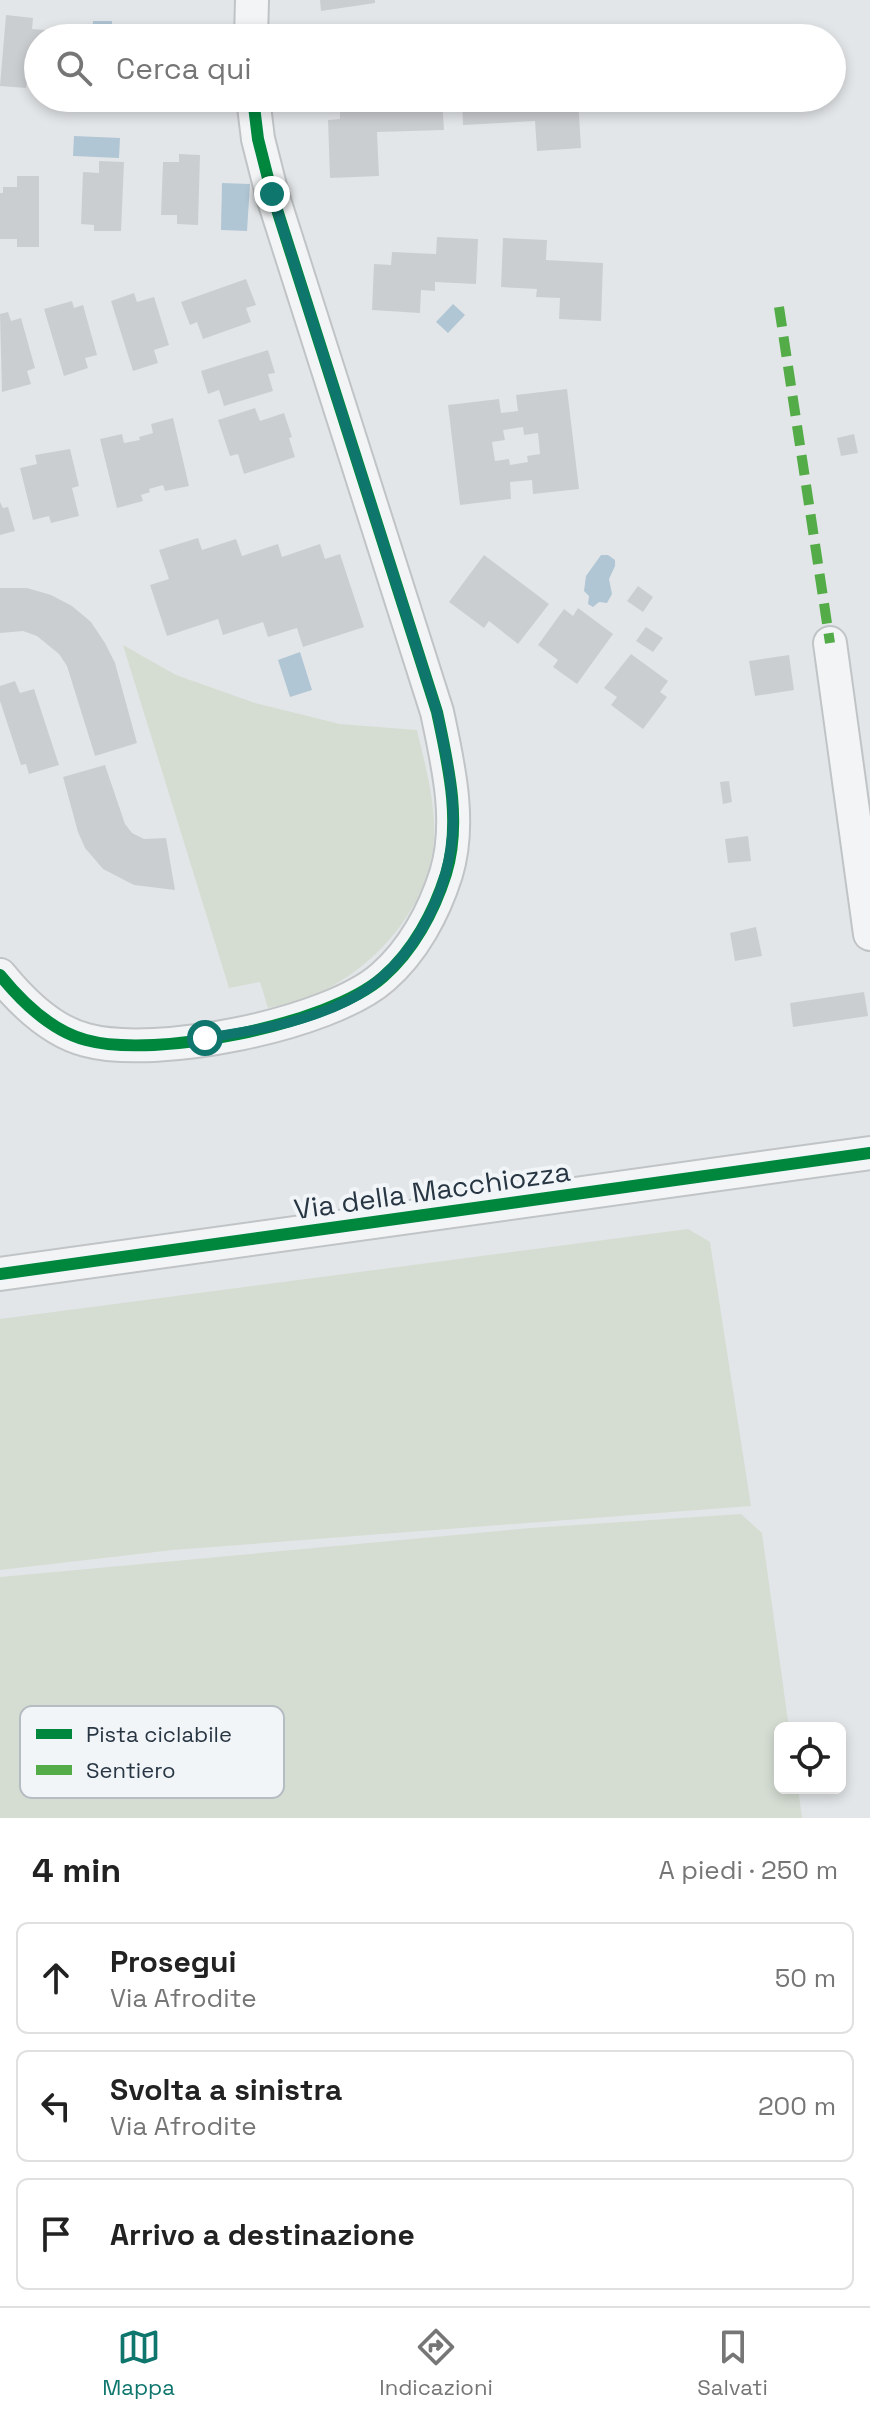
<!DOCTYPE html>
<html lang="it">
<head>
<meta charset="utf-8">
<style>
	:root { --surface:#fff; --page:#f2f2f2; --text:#222; --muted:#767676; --line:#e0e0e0; --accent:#0f766e }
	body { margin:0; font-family:"Space Grotesk",sans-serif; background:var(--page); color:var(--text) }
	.controls { position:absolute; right:24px; bottom:24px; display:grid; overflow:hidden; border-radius:12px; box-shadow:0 4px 12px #0003 }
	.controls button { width:72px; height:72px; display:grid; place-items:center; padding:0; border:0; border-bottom:2px solid var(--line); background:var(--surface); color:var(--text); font:40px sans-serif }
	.stop { position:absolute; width:24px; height:24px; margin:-18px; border:6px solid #0f766e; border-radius:50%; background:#fff }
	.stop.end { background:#0f766e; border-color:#fff; box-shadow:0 2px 8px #0008 }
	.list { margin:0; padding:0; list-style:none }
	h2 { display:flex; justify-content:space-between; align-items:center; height:104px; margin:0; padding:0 32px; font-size:34px }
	h2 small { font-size:26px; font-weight:400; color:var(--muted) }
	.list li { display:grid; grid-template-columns:52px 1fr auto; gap:24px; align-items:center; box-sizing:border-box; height:112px; margin:0 16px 16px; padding:0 16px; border:2px solid var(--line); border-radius:12px }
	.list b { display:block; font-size:30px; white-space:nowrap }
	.list p { margin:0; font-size:26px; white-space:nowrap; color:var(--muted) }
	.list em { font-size:26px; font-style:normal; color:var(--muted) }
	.icon { flex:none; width:44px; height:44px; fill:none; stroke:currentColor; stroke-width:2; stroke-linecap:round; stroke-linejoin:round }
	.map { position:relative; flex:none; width:870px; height:1818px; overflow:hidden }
	.search { position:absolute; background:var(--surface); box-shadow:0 4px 12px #0003; left:24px; right:24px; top:24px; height:88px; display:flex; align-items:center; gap:20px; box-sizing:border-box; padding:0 28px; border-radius:44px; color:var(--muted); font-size:30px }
	.sheet { height:488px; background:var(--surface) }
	nav { display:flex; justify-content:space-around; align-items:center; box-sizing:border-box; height:112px; border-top:2px solid var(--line); background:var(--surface); font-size:22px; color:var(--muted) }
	nav a { display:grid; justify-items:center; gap:4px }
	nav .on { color:var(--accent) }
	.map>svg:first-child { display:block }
	.green { fill:#d5ddd3 }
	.water { fill:#b0c6d4 }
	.building { fill:#cbced1; fill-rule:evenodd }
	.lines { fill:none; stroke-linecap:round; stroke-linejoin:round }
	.minor-casing { stroke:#c1c4c6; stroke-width:36 }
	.minor { stroke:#f2f4f5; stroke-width:32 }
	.quiet { stroke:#53ac47; stroke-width:10; stroke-dasharray:20 10; stroke-linecap:butt }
	.cycleway-casing { stroke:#f1f5f8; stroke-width:17 }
	.cycleway { stroke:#00873e; stroke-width:12 }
	.route { stroke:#0f766e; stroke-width:10 }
	.labels { text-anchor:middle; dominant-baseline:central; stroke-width:8; stroke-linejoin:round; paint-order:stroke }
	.street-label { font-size:28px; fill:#283643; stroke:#f1f5f8 }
	.key { fill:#f1f5f8; stroke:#b5bcc2; stroke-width:2 }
	.key-label { font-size:22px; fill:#283643 }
</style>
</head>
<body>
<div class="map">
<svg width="870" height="1818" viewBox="0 0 870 1818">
	<rect width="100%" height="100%" fill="#e3e6e8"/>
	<path class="green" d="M123,645l53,30 79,28 85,21 77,6c8,35 19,73 17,110 -5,65 -55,124 -113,152 -16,8 -35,12 -53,16l-8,-26 -31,6z
		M688,1229l22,13 41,264 -578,44 -173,20v-251z
		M741,1514l21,19 27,195h-9v60h18l4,30h-802v-241l531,-49z"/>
	<path class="water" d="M93,21h19v17h-20z
		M573,24l1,14h-25l-1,-13z
		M74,136l46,2 -1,20 -46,-2z
		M222,183l28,1 -3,47 -26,-1z
		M453,304l12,11 -17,18 -12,-11z
		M601,555h7l7,5v6l-6,13 3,15 -5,9 -8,-1 -6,5 -5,-3 1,-8 -5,-5 2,-15z
		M300,652l12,38 -22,7 -12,-37z"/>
	<path class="building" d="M320,0h55v3l-54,8z
		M6,15l27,3 -1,11 13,1 -1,5 14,1v2h-20v45l-11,-1 -1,6 -26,-2z
		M163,25l24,1 -1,12h-44l1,-5 19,1z
		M59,26l24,2 -1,10h-24z
		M395,98h47l2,32 -67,2 2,44 -49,2 -2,-58 12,-1v-13l55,-2z
		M462,98h116l3,50 -44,3 -2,-30 -72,4z
		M179,154l21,1 -2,70 -21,-1v-9h-16l2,-53h16z
		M99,161l25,1 -3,69h-27v-6l-13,-1 2,-52 16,1z
		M17,176h22v71h-22v-8h-17v-46h3v-6h14z
		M437,237l41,2 -2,45 -41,-2v9l-14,-1 -1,23 -48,-3 2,-46 17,1 1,-13 44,2z
		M503,238l44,2 -1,20 57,3 -2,58 -42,-2 1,-21 -24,-1 1,-8 -36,-2z
		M246,279l10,26 -10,3 5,14 -48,17 -6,-17 -7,3 -9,-23z
		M134,293l3,9 17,-5 15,48 -15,5 4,13 -25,8 -22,-70z
		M72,301l2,7 9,-3 14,50 -12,3 3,10 -24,8 -20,-67z
		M8,312l3,9 10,-3 14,50 -8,3 4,13 -29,8 -2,-78z
		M268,350l7,23 -7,1 5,17 -49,15 -5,-16 -11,4 -7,-23z
		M567,389l12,100 -46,5 -1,-14 -22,2 1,17 -51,6 -12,-100 51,-6 2,14 17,-2 -2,-16zM523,427l1,8 14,-2 2,21 -13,2 1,6 -18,3 -1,-6 -14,2 -3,-19 13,-2 -2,-10z
		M255,408l5,13 24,-8 8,24 -3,1 6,19 -51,17 -6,-20 -8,2 -12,-36z
		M173,418l16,68 -24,5 -2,-6 -14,4 1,3 -9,3 2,6 -26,7 -17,-69 22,-5 2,9 16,-3 -1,-3 14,-4 -2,-9z
		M854,434l4,19 -17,3 -4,-18z
		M70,449l9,37 -7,2 7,28 -28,7 -2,-7 -16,4 -13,-52 17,-4 -2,-9z
		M0,502l3,6 5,-1 7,24 -15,4z
		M198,538l4,12 34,-11 6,17 36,-12 4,13 38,-13 5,15 15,-5 24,73 -61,20 -6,-19 -29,9 -5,-15 -40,13 -5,-16 -51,17 -17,-51 19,-6 -10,-29z
		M484,555l65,49 -31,40 -29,-23 -5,7 -35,-26z
		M638,586l15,11 -10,15 -16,-11z
		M0,588h27l24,7 21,11 19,16 14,21 10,20 22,80 -42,13 -28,-90 -8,-12 -22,-18 -14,-5 -23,2z
		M578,608l35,26 -36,50 -24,-17 5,-7 -20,-15 26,-36 9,7z
		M646,627l17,11 -10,14 -17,-11z
		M631,654l37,27 -8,11 7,5 -24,32 -32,-24 6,-8 -13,-9z
		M789,655l5,35 -39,6 -6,-35z
		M15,681l5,12 14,-4 25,76 -30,9 -3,-10 -5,1 -21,-64v-15z
		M105,765l20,59 7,9 12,6 22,-1 9,52 -41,-5 -31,-16 -18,-21 -7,-16 -15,-55z
		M729,781l3,21 -9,2 -3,-22z
		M748,836l3,25 -23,2 -3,-24z
		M756,927l6,29 -27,5 -5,-28z
		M864,992l4,24 -75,11 -3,-24z"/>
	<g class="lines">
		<g class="minor-casing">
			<path id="minor" d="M251,38l1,-38
				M830,643l40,291
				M0,975c22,27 51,56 86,65 69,19 243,-15 297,-63 30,-26 51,-65 63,-103 16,-52 2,-110 -9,-162l-165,-518 -14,-55 -5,-41
				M0,1274l870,-121"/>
		</g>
		<use href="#minor" class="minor"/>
		<path class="quiet" d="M779,307l51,336"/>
		<g class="cycleway-casing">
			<path id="cycleway" d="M0,975c22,27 51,56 86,65 69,19 243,-15 297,-63 30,-26 51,-65 63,-103 16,-52 2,-110 -9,-162l-165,-518 -14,-55 -5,-41
				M0,1274l870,-121"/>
		</g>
		<use href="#cycleway" class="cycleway"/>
	</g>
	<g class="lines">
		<path class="route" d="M205,1038c48,-7 98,-15 142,-37 67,-34 107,-113 106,-187 -1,-34 -9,-69 -16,-102l-165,-518"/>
	</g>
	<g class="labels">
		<g class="street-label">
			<text transform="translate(432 1190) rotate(-8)">Via della Macchiozza</text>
		</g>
	</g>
	<rect x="20" y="1706" width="264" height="92" rx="12" class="key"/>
	<rect x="36" y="1729" width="36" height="10" fill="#00873e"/>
	<rect x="36" y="1765" width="36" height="10" fill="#53ac47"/>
	<g class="key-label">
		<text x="86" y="1742">Pista ciclabile</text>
		<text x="86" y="1778">Sentiero</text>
	</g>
</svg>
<div class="controls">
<button><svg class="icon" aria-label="locate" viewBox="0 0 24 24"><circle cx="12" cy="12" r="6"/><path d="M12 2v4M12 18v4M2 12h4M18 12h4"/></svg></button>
</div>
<div class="stop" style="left:205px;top:1038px"></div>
<div class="stop end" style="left:272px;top:194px"></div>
<div class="search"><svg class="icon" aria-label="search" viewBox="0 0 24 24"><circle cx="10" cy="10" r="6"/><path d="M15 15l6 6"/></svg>Cerca qui</div>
</div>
<section class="sheet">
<h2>4 min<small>A piedi · 250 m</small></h2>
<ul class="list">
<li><svg class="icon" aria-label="ahead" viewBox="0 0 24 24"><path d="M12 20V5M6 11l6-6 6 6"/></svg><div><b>Prosegui</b><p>Via Afrodite</p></div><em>50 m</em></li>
<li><svg class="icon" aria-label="left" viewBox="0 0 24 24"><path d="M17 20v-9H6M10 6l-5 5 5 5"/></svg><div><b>Svolta a sinistra</b><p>Via Afrodite</p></div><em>200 m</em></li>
<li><svg class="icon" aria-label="arrive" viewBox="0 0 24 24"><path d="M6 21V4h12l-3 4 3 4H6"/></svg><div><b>Arrivo a destinazione</b></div></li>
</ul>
</section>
<nav>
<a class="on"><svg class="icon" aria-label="map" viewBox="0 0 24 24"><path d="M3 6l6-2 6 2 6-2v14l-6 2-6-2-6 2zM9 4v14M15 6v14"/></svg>Mappa</a>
<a><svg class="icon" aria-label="directions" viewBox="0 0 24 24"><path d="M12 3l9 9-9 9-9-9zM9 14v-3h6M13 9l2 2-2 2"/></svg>Indicazioni</a>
<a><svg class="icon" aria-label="saved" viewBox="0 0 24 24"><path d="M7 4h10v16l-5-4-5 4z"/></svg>Salvati</a>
</nav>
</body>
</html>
